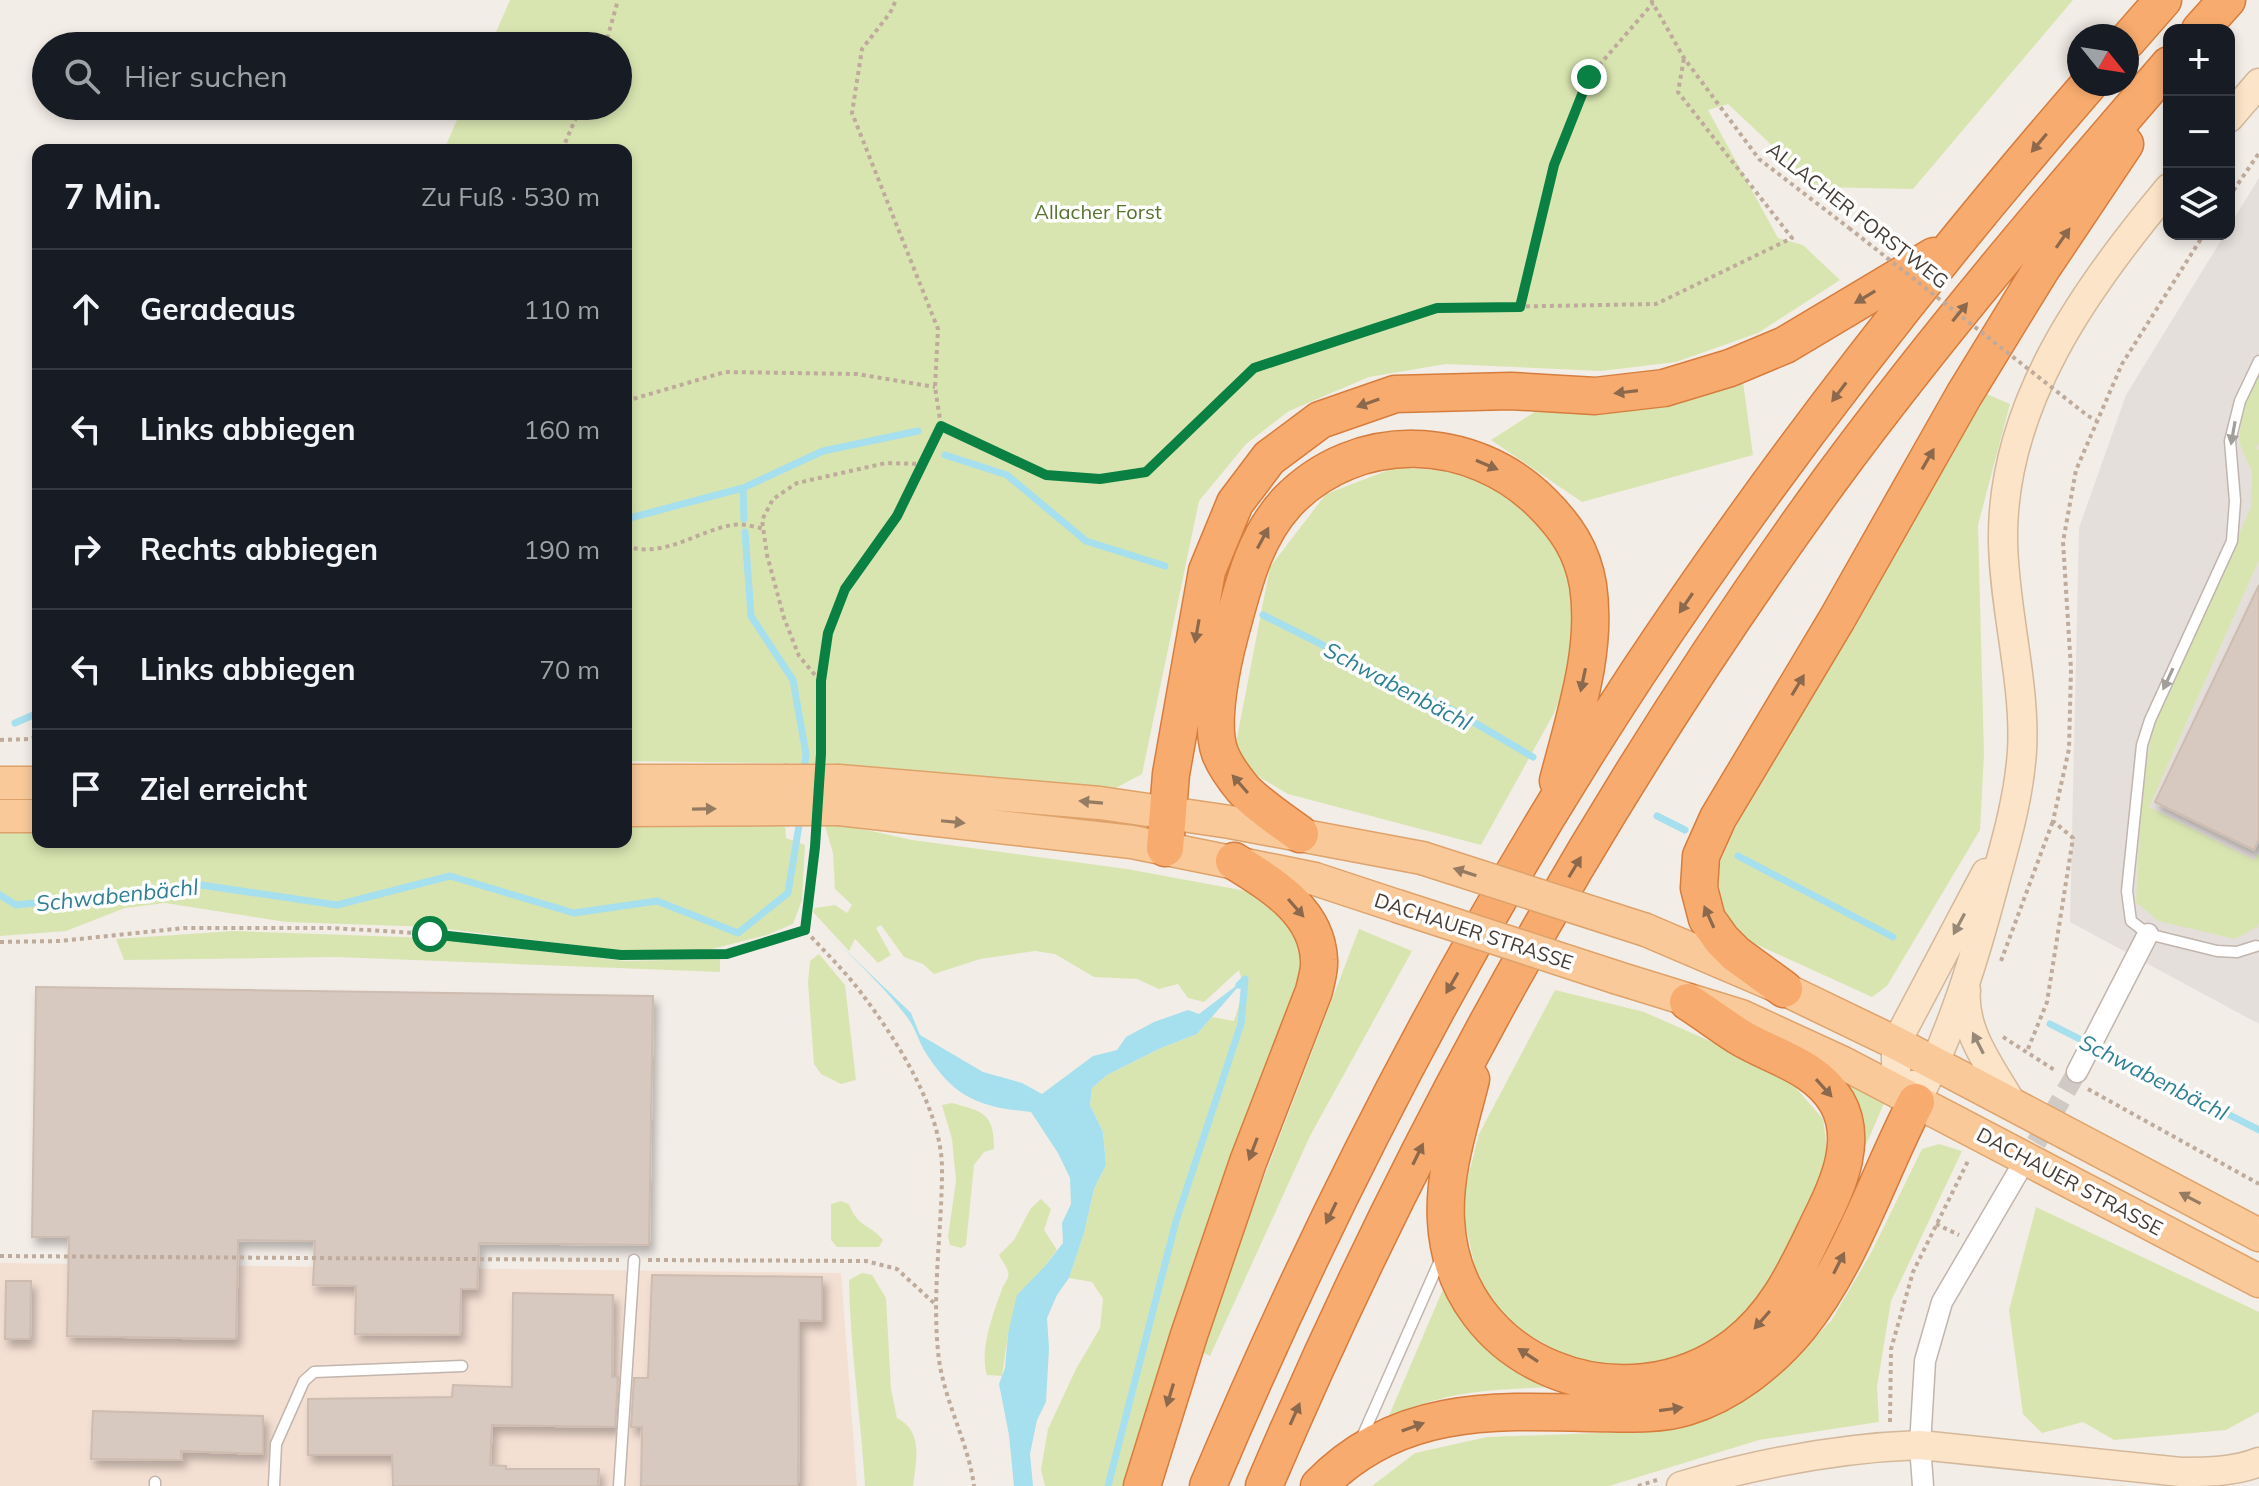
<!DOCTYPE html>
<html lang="de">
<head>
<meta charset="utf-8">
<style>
	:root { --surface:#171b24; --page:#20242c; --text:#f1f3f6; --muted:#9ea1a6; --line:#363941 }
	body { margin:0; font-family:Mulish,sans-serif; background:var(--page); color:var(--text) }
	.controls { position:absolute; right:24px; top:24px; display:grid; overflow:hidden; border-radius:16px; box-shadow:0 4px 12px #0003 }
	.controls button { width:72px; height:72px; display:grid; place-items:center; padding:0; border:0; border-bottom:2px solid var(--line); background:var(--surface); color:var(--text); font:40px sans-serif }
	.compass { position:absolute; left:2067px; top:24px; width:72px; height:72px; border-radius:50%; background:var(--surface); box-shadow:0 4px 12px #0003; rotate:120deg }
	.stop { position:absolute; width:24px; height:24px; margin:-18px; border:6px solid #0b8043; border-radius:50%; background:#fff }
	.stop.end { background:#0b8043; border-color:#fff; box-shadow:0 2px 8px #0008 }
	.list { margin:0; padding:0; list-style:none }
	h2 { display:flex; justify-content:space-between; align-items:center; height:104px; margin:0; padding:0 32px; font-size:34px }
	h2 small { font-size:26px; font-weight:400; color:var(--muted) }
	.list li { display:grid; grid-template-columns:52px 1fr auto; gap:24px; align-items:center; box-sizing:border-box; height:120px; padding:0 32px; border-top:2px solid var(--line) }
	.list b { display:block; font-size:30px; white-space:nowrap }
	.list em { font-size:26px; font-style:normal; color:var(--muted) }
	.icon { flex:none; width:44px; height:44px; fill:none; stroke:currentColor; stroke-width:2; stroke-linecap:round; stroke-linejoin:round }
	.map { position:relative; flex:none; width:2259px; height:1486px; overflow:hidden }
	.search { position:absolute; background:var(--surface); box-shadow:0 4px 12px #0003; left:32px; top:32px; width:600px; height:88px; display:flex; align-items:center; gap:20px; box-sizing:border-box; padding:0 28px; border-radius:44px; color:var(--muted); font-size:30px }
	.panel { position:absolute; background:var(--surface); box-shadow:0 4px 12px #0003; left:32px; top:144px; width:600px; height:704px; border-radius:16px }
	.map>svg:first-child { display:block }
	.commercial { fill:#f4dfd3 }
	.industrial { fill:#e5dfdc }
	.green { fill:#d9e5b1 }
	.water { fill:#a6dfed }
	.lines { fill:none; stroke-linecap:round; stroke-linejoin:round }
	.stream { stroke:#a6dfed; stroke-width:7 }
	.building { fill:#d7c9c0; stroke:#cebcb0; stroke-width:2; filter:url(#shadow) }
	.street-tunnel { stroke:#d0cac4; stroke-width:20; stroke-dasharray:20 10; stroke-linecap:butt }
	.lane-casing { stroke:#c1b5ad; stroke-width:13 }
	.street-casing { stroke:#c1b5ad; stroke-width:23 }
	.secondary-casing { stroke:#d3b89b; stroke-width:31 }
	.primary-casing { stroke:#dea26a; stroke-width:35 }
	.highway-casing { stroke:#d67d3e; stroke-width:39 }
	.path { stroke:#bfab9c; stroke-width:4; stroke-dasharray:4 4; stroke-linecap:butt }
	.lane { stroke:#fff; stroke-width:10 }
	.street { stroke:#fff; stroke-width:20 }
	.secondary { stroke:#fce4c8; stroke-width:28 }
	.primary { stroke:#f9c999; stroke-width:32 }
	.highway { stroke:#f7ab6e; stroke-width:36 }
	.primary-bridge-casing { stroke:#dea26a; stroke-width:35; stroke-linecap:butt }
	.path-bridge { stroke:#bfab9c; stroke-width:4; stroke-dasharray:4 4; stroke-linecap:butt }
	.primary-bridge { stroke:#f9c999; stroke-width:32 }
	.oneway { fill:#8c684c }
	.oneway2 { fill:#a29e9a }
	.oneway3 { fill:#967b63 }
	.oneway4 { fill:#978878 }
	.route { stroke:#0b8043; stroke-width:10 }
	.labels { text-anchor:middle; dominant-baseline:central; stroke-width:7; stroke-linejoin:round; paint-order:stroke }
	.park-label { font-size:20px; fill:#57742c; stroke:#fff }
	.street-label { font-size:20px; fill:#453c36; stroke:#fff }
	.water-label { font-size:22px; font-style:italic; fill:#2f8095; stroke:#fff }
</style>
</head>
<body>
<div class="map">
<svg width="2259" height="1486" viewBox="0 0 2259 1486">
	<defs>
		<filter id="shadow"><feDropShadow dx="4" dy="7" stdDeviation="4" flood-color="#0004"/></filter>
	</defs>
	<rect width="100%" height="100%" fill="#f3ede7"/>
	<path class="commercial" d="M0,1263l841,10 16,213h-857z"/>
	<path class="industrial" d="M2259,178v846l-189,-102 9,-394 47,-133 99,-161h4v-7z"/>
	<path class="green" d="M510,0h1563l-160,189 -97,-2 -88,-83 -20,6 70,128 25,7 37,35 -82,53 -82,29 -75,9 -155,-7 -77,13 -80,34 -43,33 -47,57 -57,273 -26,14 -276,-24 -214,-3v-611h-182l19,-44h155v-60h-128z
		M2259,372v70l-3,6 3,2v110l-110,247 105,53 5,-6v69l-2,4 -22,12 -77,-18 -22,-19 5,-106 11,-65 99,-224 1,-35 -13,-30 4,-37z
		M1743,382l10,73 -171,47 -91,-62 45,-29 71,2 71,-9z
		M1982,392l28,12 -32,121 6,229 -4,76 -93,156 -15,11 -132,-60 -15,-23 -9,-42 17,-40z
		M1394,468l74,3 60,39 39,49 11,65 -7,48 -17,41 -73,132 -193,-51 -34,-20 -19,-26 35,-181 56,-73z
		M626,825h159l1,13 19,7 -3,55 -9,24 -26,11 -59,15 -87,1 -189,-24 -146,-5 -121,-19 -40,5 -59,23 -66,5v-108h38v14h588z
		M844,825l68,15 215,29 119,22c42,18 42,30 60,69l-160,451 -22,75h-79l-4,-16 7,-41 28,-60 24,-41 3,-29 -11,-17 -23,-4 15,-45 10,-44 12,-24 -3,-33 -13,-27 2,-17 15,-13 54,-27 36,-14 15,-17 22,4 10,-32 -5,-19 -35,32 -16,-4 -10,-14 -19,5 -22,-10 -43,-2 -39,-23 -20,-3 -55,8 -46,15 -11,-10 -19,-7 -23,-32 -5,3 15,27 -13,8 -23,-24 -6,12 -36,-39 2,-4 20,-3 12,8 5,-8 -17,-16 -2,-36 -8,-27z
		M1359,929l53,22 -102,185 -100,220 -12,-6z
		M233,931l198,7 193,23 96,-2v13l-384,-15 -212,3 -8,-21z
		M819,954l26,31 11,95 -15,4 -20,-10 -7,-10 -6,-82 2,-21z
		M1555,990l89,22 139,61 40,46 7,50 -67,128 -54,48 -79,29 -56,-13 -65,-38 -31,-43 -17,-75 18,-71z
		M1847,1081l38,20 -29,67 -15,-84z
		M952,1103c33,9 42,11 42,46l-10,3 -10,13 -8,80 -5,3 -11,-3 -2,-8 8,-56 -4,-42 -10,-34z
		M1939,1144l23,7 -71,150 -14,86 2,35 -120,18 -150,46h-237l43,-33 72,-16 167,-6 39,-11 99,-60 39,-39 40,-68 51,-104z
		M1041,1199l10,10 -7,21 13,20 -12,16 -37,68 -6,42 -15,-1c-8,-25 6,-61 15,-86 2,-6 8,-11 6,-17 -1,-6 -7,-12 -9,-17l15,-15 17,-32z
		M841,1201l8,3c9,24 20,19 34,36l-4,7h-42l-6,-7v-36z
		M2036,1207l223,105v100l-33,18 -112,10 -31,-18 -41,11 -19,-19 -14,-104z
		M862,1273l10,2 14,23 5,91 6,29c27,14 19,42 16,68h-48c-4,-69 -15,-137 -16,-206z
		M1444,1287l46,61 69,39c-62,2 -115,3 -171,31z"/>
	<path class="water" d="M835,940l76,73 9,22 63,37 39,11 20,11 51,-38 24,-6 9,-13 28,-15 34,-12 11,4 46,-35 -48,55 -36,14 -54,27 -15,13 -2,17 13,27 3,33 -12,24 -10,44 -15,45 -12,17 -10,23 2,30 -3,54 -9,18 -7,34 3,32h-19l-5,-51 -10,-51 6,-16 3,-34 9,-39 28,-29 18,-23 -1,-20 9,-19 -1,-26 -12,-25 -27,-41c-54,-5 -78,-15 -107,-62 -6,-10 -9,-23 -17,-33 -21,-28 -47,-52 -72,-77z"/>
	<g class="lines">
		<path class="stream" d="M945,455l62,20 79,66 79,25
			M626,519l117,-31
			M744,519l-1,-31 80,-37 95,-20
			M745,532l6,84 42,64 13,74 -2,17
			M1263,615l195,98 75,44
			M15,723l23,-10
			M1657,816l28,14
			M1738,856l155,81
			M0,895l16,10 185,-20 136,20 113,-29 124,37 83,-12 81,32 50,-40 12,-74
			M2050,1024l209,106
			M1108,1486l68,-265 65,-197 4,-45 -6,6"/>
	</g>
	<path class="building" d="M2259,585v254l-5,11 -99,-48z
		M36,987l617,9 -4,249 -170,-2 -2,46h-16l-1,46 -105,-1 1,-48 -43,-1 2,-44 -77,-1 -2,99 -169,-3 2,-99h-37z
		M652,1275l170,2v44l-23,-1 -1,166h-157l1,-59h-11l3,-49h14z
		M6,1281h25l-1,58h-25z
		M513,1293l100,2 -1,82h6l-3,50 -123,-2 -2,40 16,1v3h93l-1,17h-205l-1,-31h-84v-56l144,-2 1,-12 59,2z
		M93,1411l170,5v38l-82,-3 1,9 -91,-1z"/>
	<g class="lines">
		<path class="street-tunnel" d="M2021,1169l56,-97"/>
		<g class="lane-casing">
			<path id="lane" d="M2256,946l-19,6 -20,-1 -69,-17 -17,-13 -4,-30 15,-146 8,-25 82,-179 3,-40 -5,-60 10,-40 19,-40
				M1362,1437l79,-179
				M155,1486v-4
				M274,1486l2,-42 28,-63 10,-9 148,-6
				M619,1486l15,-226"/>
		</g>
		<g class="street-casing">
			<path id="street" d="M2077,1072l71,-138
				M1923,1486l-3,-41 5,-84 17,-59 75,-128"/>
		</g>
		<g class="secondary-casing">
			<path id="secondary" d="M2229,118l30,-35
				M1966,990c-4,41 26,79 45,112
				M1913,1085l-10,9 -7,-21v-30l90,-170
				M1916,1102c36,-70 59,-145 79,-221 12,-43 24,-85 27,-130 4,-67 -18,-141 -19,-210 -2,-136 83,-254 166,-353
				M1681,1486c78,-23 158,-38 239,-41l261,27c26,0 53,0 78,-10"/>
		</g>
		<g class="primary-casing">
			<path id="primary" d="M626,781h158
				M839,781l261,22 130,19 192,36
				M0,783h38
				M839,809l293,33 183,37 82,27
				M626,810l160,-1
				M0,816h38
				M1646,930l138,59 112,54 363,192
				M1618,978l123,38 102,47 416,218"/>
		</g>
		<g class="highway-casing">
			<path id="highway" d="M2200,30l27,-30
				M2127,41l36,-41
				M1300,834c-19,-14 -41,-28 -57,-45 -9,-11 -18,-23 -23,-36 -11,-29 2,-89 10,-119 13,-47 23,-95 57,-132 70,-73 185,-69 255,1 24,24 40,47 46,82 10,66 -14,133 -30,196
				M1165,848l6,-74 36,-203 28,-68 34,-45 51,-38 75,-26 116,-3 84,5 69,-8 66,-20 55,-23 149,-89
				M1784,989l-48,-35 -14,-14 -15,-21 -8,-31 2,-32 17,-38 119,-199 127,-224 76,-124 85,-127
				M1471,1079c-11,45 -28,94 -25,142 8,144 178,209 289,125 44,-33 64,-82 87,-129 17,-34 36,-78 15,-115 -22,-37 -65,-45 -99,-66 -17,-11 -33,-23 -50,-34
				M1142,1486l47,-151 59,-173 66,-171c2,-10 6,-21 5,-31 -2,-49 -47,-75 -85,-99
				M1208,1486c119,-282 261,-556 429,-812 137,-207 290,-403 452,-590
				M1264,1486c151,-355 339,-694 566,-1006 106,-144 222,-280 339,-415
				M1319,1486c76,-79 170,-76 271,-73 31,0 66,3 96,-6 44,-13 84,-45 113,-80 52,-64 79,-152 117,-225"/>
		</g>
		<path class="path" d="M1651,0l33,58 75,101 90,69
			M605,46l13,-46
			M562,150l19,-44
			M2229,197l30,-44
			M1520,307l34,-142 35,-88 64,-74
			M626,401l99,-29 132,2 78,13
			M2088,416l8,4
			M941,426l105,49 54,4 46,-7 108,-104 183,-60 219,-4 136,-66 -114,-146 6,-34
			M626,546c37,13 71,-15 106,-21 10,-2 23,2 33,4
			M820,681l-21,-25 -15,-38 -17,-63 -5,-35 11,-21 24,-16 89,-20 36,1
			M0,740l30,-1 8,-3
			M821,755v-74l7,-48 17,-44 52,-73 44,-90 -6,-39 3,-58 -86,-216 10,-64 28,-36 6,-13
			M816,836l-11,94c19,21 40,41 57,64 34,45 80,116 80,175 0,61 -10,121 -4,182 4,47 30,89 36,135
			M0,942l60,-1 124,-13h149l97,6 191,21 106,-1 78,-24
			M2001,961l52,-140
			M2003,1037l53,34
			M2028,1049l19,-47 26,-164 -20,-17 16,-72 2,-80 -8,-127 13,-72 46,-106 82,-130
			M2088,1089l171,95
			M1936,1224l23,11
			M0,1256l619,4
			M648,1260l218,1 31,8 38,35
			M1890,1422l1,-73 22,-77 56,-113
			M1638,1486l19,-6"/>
		<use href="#lane" class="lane"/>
		<use href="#street" class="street"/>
		<use href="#secondary" class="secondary"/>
		<use href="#primary" class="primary"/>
		<use href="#highway" class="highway"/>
		<g class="primary-bridge-casing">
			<path id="primary-bridge" d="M784,781h55
				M786,809h53
				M1422,858l224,72
				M1397,906l221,72"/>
		</g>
		<path class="path-bridge" d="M1849,228l239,188"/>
		<use href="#primary-bridge" class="primary-bridge"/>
	</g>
	<defs><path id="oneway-solid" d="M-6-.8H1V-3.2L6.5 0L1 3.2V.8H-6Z" transform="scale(2)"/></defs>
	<g class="oneway">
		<use href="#oneway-solid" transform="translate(2039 143) rotate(130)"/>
		<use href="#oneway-solid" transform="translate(2063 238) rotate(-55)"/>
		<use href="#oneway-solid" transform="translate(1865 297) rotate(149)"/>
		<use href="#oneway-solid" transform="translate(1960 312) rotate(-51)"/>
		<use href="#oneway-solid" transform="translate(1626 392) rotate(173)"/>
		<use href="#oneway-solid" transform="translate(1839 392) rotate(127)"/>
		<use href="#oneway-solid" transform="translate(1368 403) rotate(161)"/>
		<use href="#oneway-solid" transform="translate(1928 459) rotate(-60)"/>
		<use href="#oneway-solid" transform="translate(1487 465) rotate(23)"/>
		<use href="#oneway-solid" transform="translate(1263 538) rotate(-62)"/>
		<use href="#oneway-solid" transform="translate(1686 603) rotate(124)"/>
		<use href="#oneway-solid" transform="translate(1197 631) rotate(100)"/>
		<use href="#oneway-solid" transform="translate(1583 680) rotate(102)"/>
		<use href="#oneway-solid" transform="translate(1798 685) rotate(-59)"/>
		<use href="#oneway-solid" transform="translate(1240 784) rotate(-131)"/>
		<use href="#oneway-solid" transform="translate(1575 867) rotate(-59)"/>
		<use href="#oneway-solid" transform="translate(1296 908) rotate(49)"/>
		<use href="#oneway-solid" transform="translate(1709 917) rotate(-114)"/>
		<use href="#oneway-solid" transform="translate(1452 983) rotate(120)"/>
		<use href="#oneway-solid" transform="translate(1824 1088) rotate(48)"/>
		<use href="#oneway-solid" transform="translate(1253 1149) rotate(111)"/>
		<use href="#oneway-solid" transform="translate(1418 1154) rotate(-64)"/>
		<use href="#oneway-solid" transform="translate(1331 1213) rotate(116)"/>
		<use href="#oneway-solid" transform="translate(1839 1263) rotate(-63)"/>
		<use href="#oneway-solid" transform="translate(1762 1320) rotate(131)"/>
		<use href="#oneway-solid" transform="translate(1528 1355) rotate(-147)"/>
		<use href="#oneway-solid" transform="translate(1170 1395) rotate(107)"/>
		<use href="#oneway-solid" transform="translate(1671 1409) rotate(-8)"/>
		<use href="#oneway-solid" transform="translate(1295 1414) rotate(-66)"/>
		<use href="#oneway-solid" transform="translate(1413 1427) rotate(-20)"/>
	</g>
	<g class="oneway2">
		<use href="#oneway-solid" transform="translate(2233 433) rotate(100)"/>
		<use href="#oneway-solid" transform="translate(2168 679) rotate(115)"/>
	</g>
	<g class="oneway3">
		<use href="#oneway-solid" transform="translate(1091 802) rotate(-175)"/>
		<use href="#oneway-solid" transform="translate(704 809) rotate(-1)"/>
		<use href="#oneway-solid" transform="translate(953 822) rotate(6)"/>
		<use href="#oneway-solid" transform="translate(1465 872) rotate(-162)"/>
		<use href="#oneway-solid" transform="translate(2190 1198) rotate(-152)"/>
	</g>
	<g class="oneway4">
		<use href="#oneway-solid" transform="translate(1959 924) rotate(118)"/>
		<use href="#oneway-solid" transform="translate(1978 1043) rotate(-117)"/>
	</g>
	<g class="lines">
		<path class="route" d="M430,934l191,21 106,-1 78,-24 10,-83 6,-93v-73l7,-48 17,-44 52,-73 44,-90 105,49 54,4 46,-7 108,-104 183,-60 83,-1 34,-142 35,-88"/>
	</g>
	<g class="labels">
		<g class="park-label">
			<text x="1098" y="211">Allacher Forst</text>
		</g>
		<g class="street-label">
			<text transform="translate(1858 215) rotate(38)">ALLACHER FORSTWEG</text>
			<text transform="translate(1474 931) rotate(18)">DACHAUER STRASSE</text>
			<text transform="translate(2070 1181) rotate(28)">DACHAUER STRASSE</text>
		</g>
		<g class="water-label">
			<text transform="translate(1398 686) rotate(28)">Schwabenbächl</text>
			<text transform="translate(117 895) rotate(-6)">Schwabenbächl</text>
			<text transform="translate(2154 1077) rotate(27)">Schwabenbächl</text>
		</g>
	</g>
</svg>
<div class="controls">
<button>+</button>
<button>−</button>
<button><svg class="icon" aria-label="layers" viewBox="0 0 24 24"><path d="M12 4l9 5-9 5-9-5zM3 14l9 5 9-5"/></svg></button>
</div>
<svg class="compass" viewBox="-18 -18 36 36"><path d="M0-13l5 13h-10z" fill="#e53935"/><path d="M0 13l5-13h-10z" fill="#9ea1a6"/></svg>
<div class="stop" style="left:430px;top:934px"></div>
<div class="stop end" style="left:1589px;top:77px"></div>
<div class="search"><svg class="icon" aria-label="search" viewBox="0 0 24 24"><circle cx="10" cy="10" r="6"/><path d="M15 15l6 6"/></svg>Hier suchen</div>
<section class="panel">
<h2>7 Min.<small>Zu Fuß · 530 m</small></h2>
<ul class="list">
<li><svg class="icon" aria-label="ahead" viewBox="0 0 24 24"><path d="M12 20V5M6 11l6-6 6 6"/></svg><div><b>Geradeaus</b></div><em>110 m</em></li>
<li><svg class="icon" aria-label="left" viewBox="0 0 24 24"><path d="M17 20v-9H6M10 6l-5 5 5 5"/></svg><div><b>Links abbiegen</b></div><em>160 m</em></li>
<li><svg class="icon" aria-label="right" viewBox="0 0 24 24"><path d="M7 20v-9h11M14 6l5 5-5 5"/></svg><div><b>Rechts abbiegen</b></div><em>190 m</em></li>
<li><svg class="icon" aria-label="left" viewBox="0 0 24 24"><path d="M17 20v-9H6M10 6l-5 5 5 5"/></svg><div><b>Links abbiegen</b></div><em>70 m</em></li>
<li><svg class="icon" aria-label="arrive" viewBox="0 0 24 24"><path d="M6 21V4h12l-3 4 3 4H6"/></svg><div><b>Ziel erreicht</b></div></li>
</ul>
</section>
</div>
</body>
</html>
